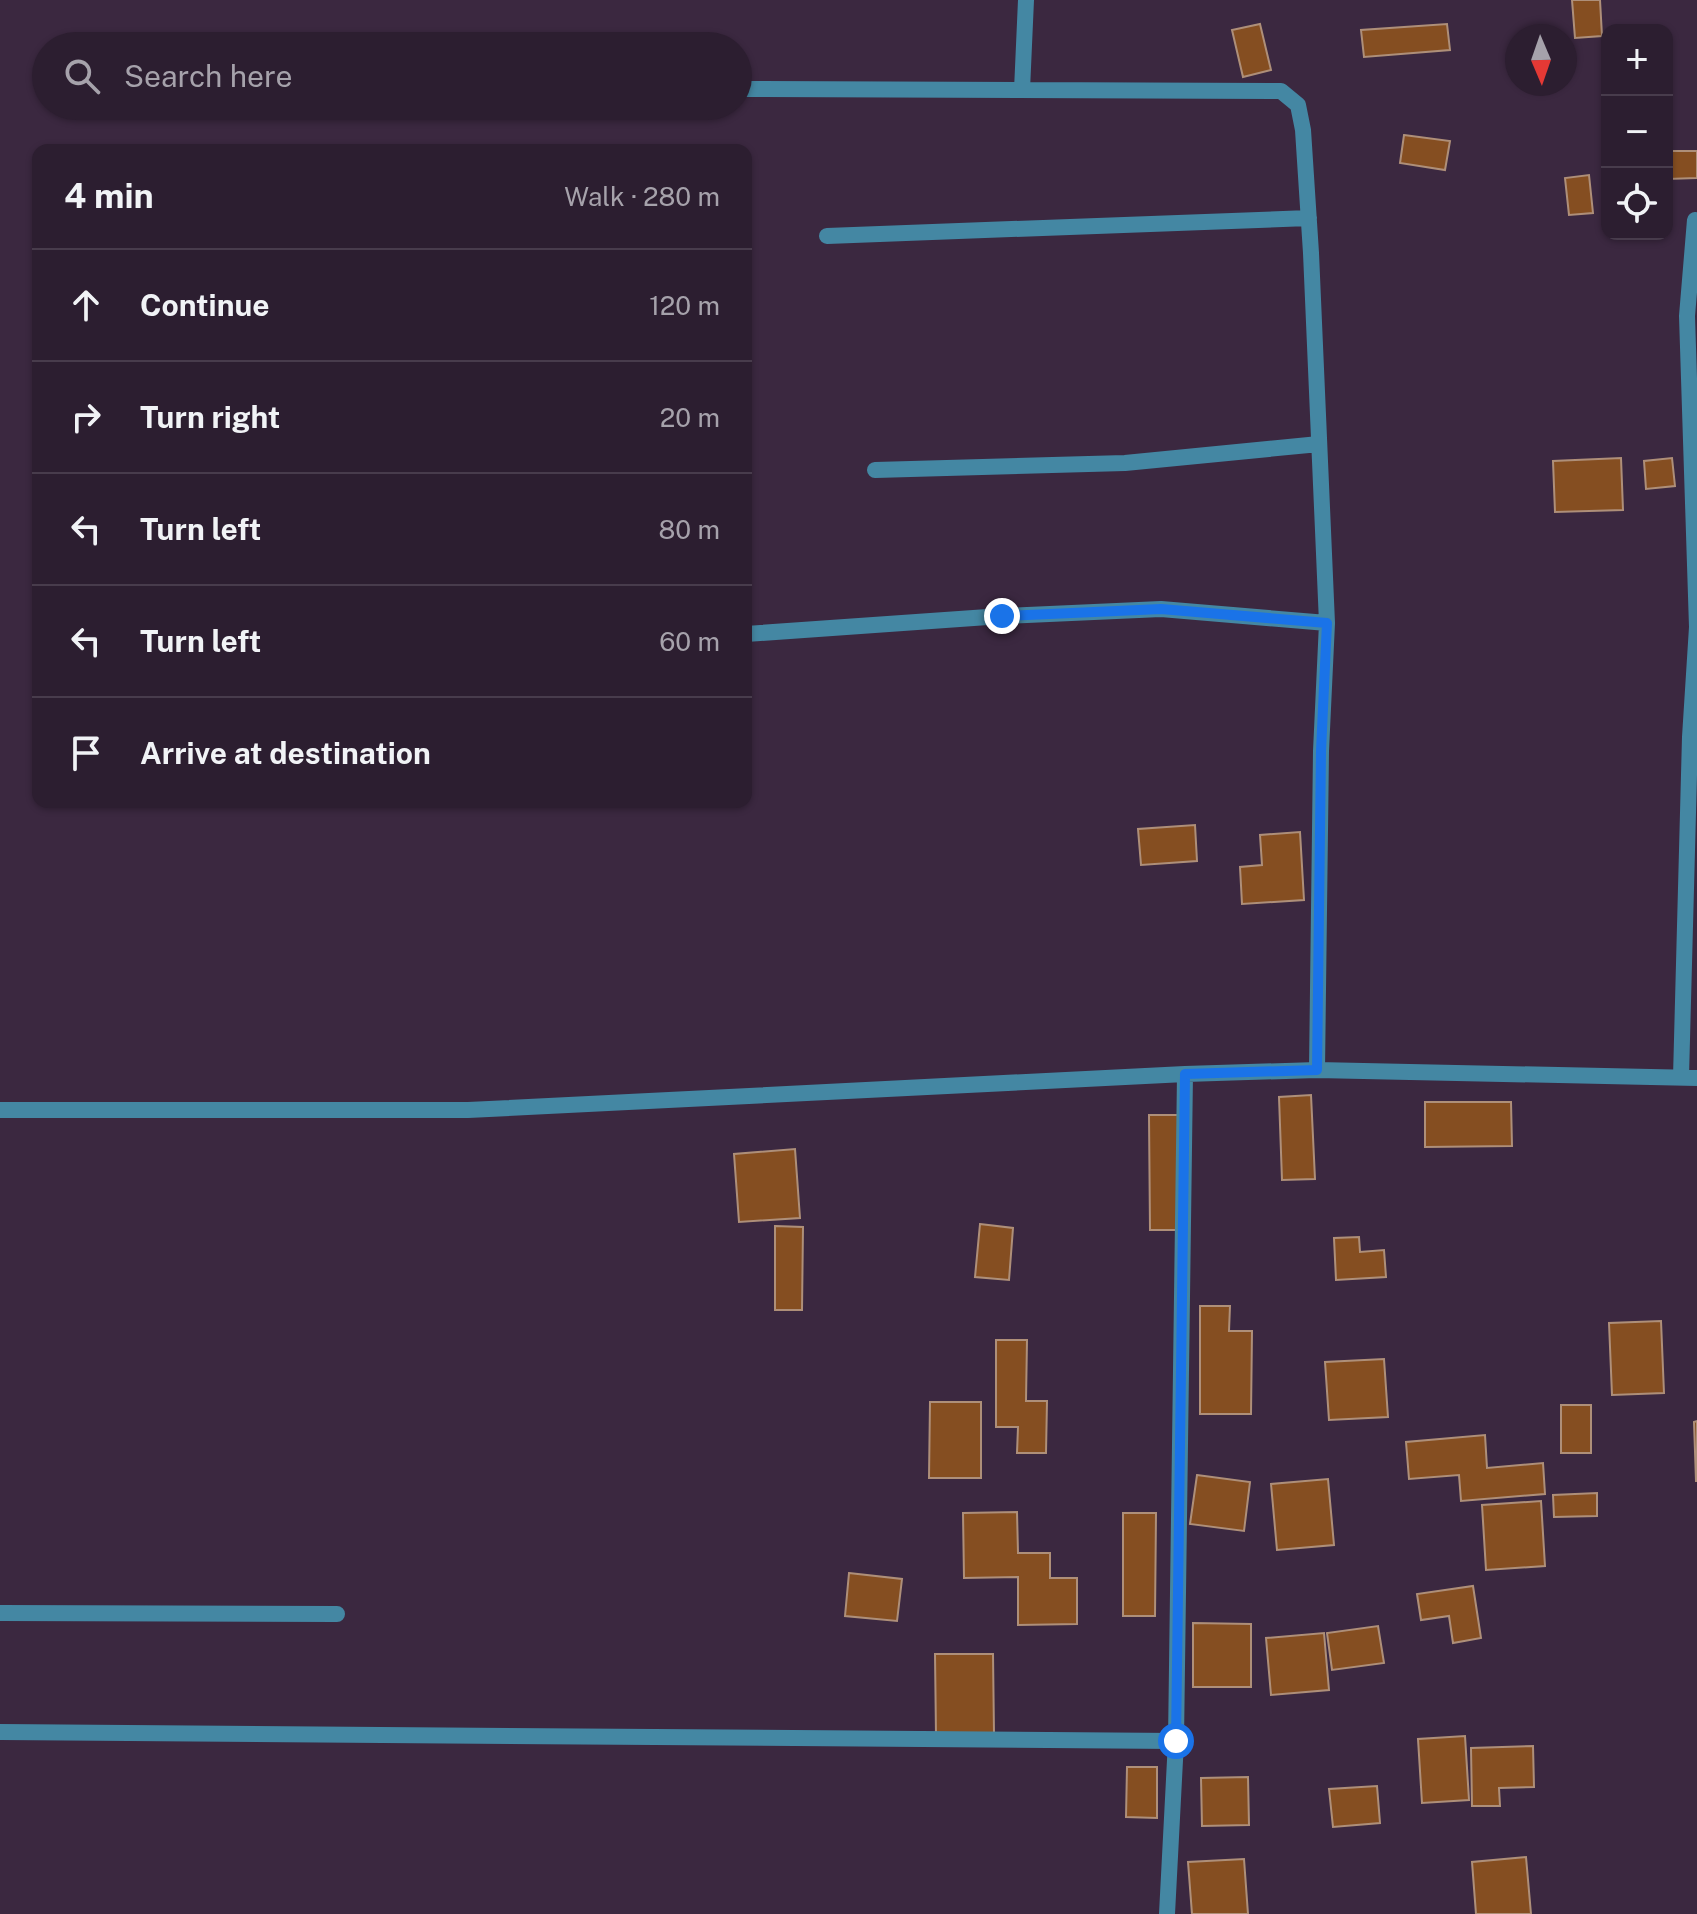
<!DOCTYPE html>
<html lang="en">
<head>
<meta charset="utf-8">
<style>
	:root { --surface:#2c1e30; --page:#342738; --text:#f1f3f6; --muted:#a6a2ab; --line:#483c4c }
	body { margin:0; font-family:"Public Sans",sans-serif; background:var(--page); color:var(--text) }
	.controls { position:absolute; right:24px; top:24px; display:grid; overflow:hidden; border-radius:16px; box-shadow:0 2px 6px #0004 }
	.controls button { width:72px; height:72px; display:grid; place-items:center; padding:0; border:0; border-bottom:2px solid var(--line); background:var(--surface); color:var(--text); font:40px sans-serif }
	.compass { position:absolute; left:1505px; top:24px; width:72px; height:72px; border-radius:50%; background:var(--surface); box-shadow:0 2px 6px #0004; rotate:178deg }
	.stop { position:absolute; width:24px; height:24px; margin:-18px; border:6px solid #1a73e8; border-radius:50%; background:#fff }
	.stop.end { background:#1a73e8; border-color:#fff; box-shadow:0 2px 8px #0008 }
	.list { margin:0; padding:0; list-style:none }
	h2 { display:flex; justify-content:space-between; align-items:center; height:104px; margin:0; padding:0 32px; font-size:34px }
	h2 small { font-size:26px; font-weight:400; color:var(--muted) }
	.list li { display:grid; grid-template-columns:52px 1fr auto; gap:24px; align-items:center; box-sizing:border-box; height:112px; padding:0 32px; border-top:2px solid var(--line) }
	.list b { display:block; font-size:30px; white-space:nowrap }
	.list em { font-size:26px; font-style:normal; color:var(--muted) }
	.icon { flex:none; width:44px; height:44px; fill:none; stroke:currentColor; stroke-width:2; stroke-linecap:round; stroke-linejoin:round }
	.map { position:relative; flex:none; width:1697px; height:1914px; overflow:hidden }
	.search { position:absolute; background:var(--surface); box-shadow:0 2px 6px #0004; left:32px; top:32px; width:720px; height:88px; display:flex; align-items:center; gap:20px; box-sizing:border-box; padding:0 28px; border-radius:44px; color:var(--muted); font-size:30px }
	.panel { position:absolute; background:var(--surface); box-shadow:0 2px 6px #0004; left:32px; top:144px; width:720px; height:664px; border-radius:16px }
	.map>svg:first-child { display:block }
	.building { fill:#854e21; stroke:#ae8f79; stroke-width:2 }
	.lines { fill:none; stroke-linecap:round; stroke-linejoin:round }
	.minor { stroke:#4487a3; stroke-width:16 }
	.route { stroke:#1a73e8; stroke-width:10 }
</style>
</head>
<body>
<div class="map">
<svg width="1697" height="1914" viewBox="0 0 1697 1914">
	<rect width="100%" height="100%" fill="#3b2840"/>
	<path class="building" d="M1572,0h28l2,36 -27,2z
		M1260,24l11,46 -28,7 -11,-47z
		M1447,24l3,26 -86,7 -3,-27z
		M1404,135l46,6 -5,29 -45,-7z
		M1667,151h30v27l-30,1z
		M1589,175l4,38 -24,2 -4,-37z
		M1621,458l2,52 -68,2 -2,-51z
		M1672,458l3,28 -29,3 -2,-28z
		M1195,825l2,36 -56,4 -3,-36z
		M1300,832l4,68 -62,4 -2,-37 22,-2 -2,-30z
		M1311,1095l4,84 -33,1 -3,-83z
		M1425,1102h86l1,44 -87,1z
		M1149,1115h35v115h-34z
		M795,1149l5,69 -61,4 -5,-68z
		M980,1224l33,4 -4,52 -34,-3z
		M775,1226l28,1 -1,83h-27z
		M1359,1237l1,15 24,-2 2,27 -50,3 -2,-42z
		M1200,1306h30l-1,25h23l-1,83h-51z
		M1661,1321l3,72 -52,2 -3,-72z
		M996,1340h31l-1,61h21l-1,52h-29l1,-26h-22z
		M1384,1359l4,58 -59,3 -4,-58z
		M930,1402h51v76h-52z
		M1561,1405h30v48h-30z
		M1697,1421v60h-1l-2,-59z
		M1485,1435l2,33 56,-5 2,31 -84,7 -2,-26 -50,4 -3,-37z
		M1197,1475l53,7 -6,49 -54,-7z
		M1328,1479l6,66 -57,5 -6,-66z
		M1597,1493v23l-43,1 -1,-22z
		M1541,1501l4,65 -59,4 -4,-65z
		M1017,1512l1,41h32v25h27v46l-59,1v-48l-54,1 -1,-65z
		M1123,1513h33l-1,103h-32z
		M849,1573l53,6 -5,42 -52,-5z
		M1473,1586l8,52 -28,5 -4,-27 -28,4 -4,-26z
		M1193,1623l58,1v63h-58z
		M1378,1626l6,37 -52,7 -5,-37z
		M1324,1633l5,57 -58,5 -5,-57z
		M935,1654h58l1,80 -58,1z
		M1465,1736l4,64 -47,3 -4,-64z
		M1533,1746l1,41 -35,1 1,18h-28l-1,-58z
		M1127,1767h30v51l-31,-1z
		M1248,1777l1,48 -47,1 -1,-48z
		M1377,1786l3,37 -47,4 -4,-38z
		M1526,1857l5,57h-55l-4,-52z
		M1244,1859l4,55h-56l-4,-52z"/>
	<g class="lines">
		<path class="minor" d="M738,89l543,2 17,14 5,25 8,123 16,370 -6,128 -4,319
			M1022,90l4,-90
			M827,236l482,-18
			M875,470l250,-7 194,-19
			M746,634l256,-18 159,-7 166,14
			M1681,1077l9,-340 7,-110 -10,-311 8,-96
			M0,1110h468l717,-36 132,-4 380,8
			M0,1613l337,1
			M0,1732l1176,9
			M1167,1914l9,-173 9,-667"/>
	</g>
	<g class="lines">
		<path class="route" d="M1002,616l159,-7 166,14 -6,128 -4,319 -132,4 -9,667"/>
	</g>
</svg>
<div class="controls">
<button>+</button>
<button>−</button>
<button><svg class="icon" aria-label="locate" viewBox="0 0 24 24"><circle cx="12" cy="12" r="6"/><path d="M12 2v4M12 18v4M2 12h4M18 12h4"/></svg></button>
</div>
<svg class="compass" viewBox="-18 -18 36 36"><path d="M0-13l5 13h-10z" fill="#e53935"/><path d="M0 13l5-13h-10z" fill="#a6a2ab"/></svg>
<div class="stop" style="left:1176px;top:1741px"></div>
<div class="stop end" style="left:1002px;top:616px"></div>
<div class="search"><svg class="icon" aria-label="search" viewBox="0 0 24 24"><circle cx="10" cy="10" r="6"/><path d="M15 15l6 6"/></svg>Search here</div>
<section class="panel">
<h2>4 min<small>Walk · 280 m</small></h2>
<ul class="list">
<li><svg class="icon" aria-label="ahead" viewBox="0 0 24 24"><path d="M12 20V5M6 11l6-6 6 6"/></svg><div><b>Continue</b></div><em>120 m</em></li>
<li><svg class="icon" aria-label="right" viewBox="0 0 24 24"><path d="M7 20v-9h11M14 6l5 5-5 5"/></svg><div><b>Turn right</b></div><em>20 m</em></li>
<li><svg class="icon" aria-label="left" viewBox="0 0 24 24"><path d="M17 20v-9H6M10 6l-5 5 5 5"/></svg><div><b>Turn left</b></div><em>80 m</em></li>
<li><svg class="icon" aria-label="left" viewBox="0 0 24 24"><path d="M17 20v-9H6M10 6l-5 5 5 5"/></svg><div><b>Turn left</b></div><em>60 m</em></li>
<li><svg class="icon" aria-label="arrive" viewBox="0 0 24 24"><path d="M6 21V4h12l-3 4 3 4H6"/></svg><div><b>Arrive at destination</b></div></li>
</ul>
</section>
</div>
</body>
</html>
